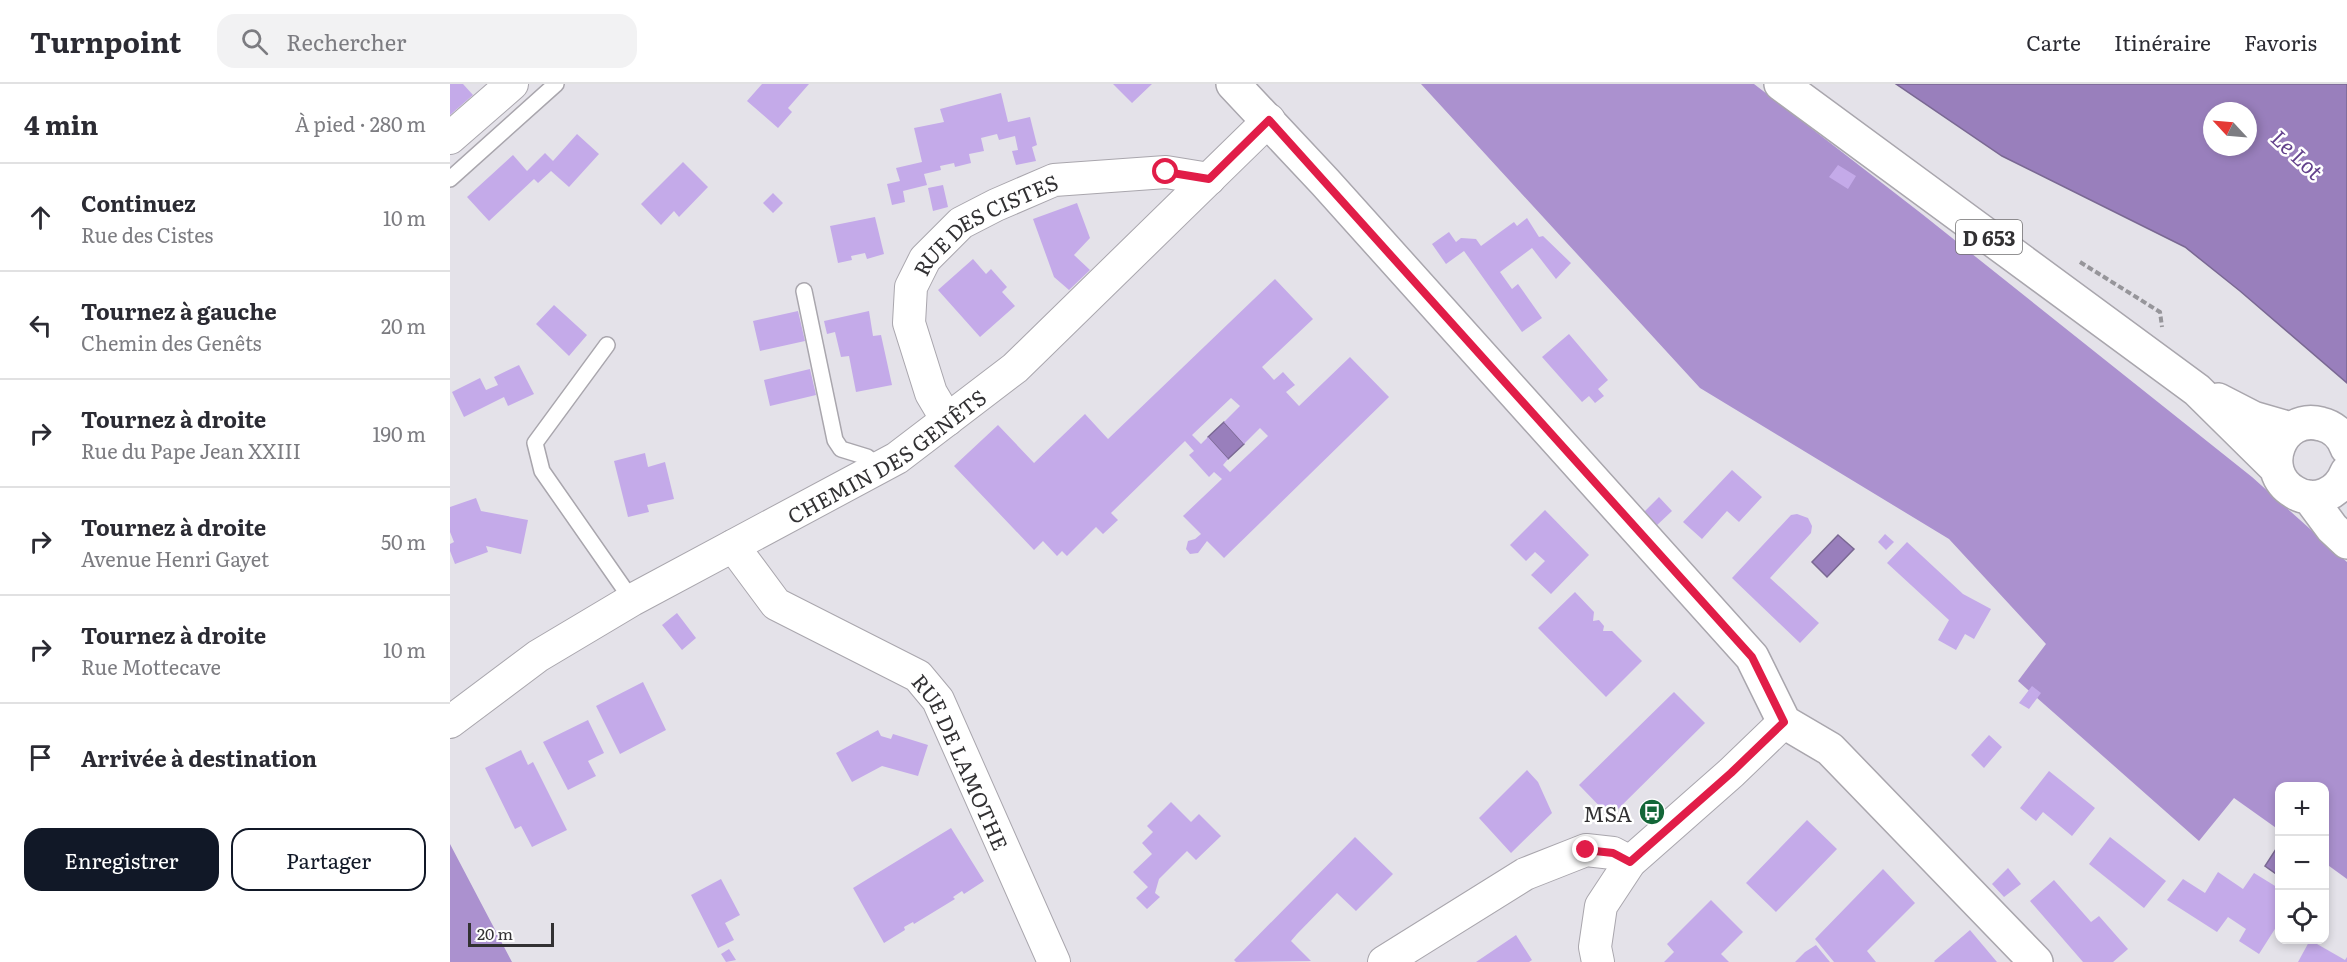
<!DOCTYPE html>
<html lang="fr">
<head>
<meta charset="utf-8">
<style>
	:root { --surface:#fff; --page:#f2f2f3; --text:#2b2b33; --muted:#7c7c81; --line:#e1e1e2; --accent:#111827 }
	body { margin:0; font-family:Literata,serif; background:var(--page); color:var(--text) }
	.controls { position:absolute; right:18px; bottom:18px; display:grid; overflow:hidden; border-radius:12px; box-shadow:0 3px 9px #0003 }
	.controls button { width:54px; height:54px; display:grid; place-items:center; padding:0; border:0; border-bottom:2px solid var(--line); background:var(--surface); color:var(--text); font:30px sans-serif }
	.compass { position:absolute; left:1753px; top:18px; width:54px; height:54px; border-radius:50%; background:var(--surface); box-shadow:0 3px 9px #0003; rotate:296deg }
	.scale { position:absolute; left:18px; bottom:15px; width:86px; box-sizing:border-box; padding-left:6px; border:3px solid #323133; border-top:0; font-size:16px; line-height:21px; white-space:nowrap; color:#323133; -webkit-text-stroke:4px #fff; paint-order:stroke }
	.stop { position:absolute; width:18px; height:18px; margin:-14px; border:4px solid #e11d48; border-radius:50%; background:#fff }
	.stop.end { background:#e11d48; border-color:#fff; box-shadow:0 2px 6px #0008 }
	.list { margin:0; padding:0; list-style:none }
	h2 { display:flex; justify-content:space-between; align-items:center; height:78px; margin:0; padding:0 24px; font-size:26px }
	h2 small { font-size:20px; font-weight:400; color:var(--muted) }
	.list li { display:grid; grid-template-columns:39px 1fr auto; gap:18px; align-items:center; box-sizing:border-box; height:108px; padding:0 24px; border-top:2px solid var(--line) }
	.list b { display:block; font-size:22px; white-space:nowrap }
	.list p { margin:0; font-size:20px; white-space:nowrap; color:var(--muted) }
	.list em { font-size:20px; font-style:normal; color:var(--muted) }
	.actions { display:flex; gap:12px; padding:18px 24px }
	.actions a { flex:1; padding:14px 0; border:2px solid var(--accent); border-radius:18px; text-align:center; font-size:21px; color:var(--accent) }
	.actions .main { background:var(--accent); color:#fff }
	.icon { flex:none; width:33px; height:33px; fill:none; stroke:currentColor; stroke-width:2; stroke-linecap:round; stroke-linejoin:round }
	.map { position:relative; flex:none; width:1897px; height:878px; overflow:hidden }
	header { display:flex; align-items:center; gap:36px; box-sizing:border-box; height:84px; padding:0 30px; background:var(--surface); border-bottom:2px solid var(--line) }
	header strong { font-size:28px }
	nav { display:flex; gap:33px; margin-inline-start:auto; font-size:21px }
	.search { width:420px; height:54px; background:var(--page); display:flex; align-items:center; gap:15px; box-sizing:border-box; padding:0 21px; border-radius:18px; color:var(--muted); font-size:22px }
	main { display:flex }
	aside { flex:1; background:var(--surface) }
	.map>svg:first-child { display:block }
	.forest { fill:#ab91cf }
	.water { fill:#997fbc; stroke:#7a6893; stroke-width:1.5; fill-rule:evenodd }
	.building { fill:#c4aae9; fill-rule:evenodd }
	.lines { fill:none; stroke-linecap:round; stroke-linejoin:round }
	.service-casing { stroke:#a9a6ad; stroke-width:18 }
	.minor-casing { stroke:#a9a6ad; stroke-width:34 }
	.tertiary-casing { stroke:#a9a6ad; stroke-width:36 }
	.primary-casing { stroke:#a9a6ad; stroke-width:36 }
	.path { stroke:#96959a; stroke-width:4; stroke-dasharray:6 3; stroke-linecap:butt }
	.service { stroke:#fff; stroke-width:15 }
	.minor { stroke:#fff; stroke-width:32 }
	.tertiary { stroke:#fff; stroke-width:33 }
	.primary { stroke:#fff; stroke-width:33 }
	.route { stroke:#e11d48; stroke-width:8 }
	.labels { text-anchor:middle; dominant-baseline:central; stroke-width:5; stroke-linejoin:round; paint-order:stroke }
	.shield { fill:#fff; stroke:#706f70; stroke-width:1.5 }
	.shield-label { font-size:20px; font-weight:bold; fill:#323133 }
	.street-label { font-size:21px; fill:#323133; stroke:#fff }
	.poi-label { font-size:21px; fill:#323133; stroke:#fff; text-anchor:end }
	.water-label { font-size:22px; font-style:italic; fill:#63418c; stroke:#fff }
</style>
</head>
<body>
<header>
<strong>Turnpoint</strong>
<div class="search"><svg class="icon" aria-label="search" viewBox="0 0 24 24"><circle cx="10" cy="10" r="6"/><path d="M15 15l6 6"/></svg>Rechercher</div>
<nav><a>Carte</a><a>Itinéraire</a><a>Favoris</a></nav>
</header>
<main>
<aside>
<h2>4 min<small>À pied · 280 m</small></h2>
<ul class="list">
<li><svg class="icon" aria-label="ahead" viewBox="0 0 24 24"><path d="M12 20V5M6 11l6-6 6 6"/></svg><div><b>Continuez</b><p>Rue des Cistes</p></div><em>10 m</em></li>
<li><svg class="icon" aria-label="left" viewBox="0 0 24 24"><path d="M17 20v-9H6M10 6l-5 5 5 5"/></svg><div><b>Tournez à gauche</b><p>Chemin des Genêts</p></div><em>20 m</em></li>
<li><svg class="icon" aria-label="right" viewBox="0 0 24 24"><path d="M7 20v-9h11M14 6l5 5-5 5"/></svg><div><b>Tournez à droite</b><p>Rue du Pape Jean XXIII</p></div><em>190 m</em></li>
<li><svg class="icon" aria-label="right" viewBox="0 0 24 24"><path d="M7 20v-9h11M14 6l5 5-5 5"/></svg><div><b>Tournez à droite</b><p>Avenue Henri Gayet</p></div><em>50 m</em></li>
<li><svg class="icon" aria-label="right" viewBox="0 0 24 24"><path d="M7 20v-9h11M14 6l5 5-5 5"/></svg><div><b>Tournez à droite</b><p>Rue Mottecave</p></div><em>10 m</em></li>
<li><svg class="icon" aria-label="arrive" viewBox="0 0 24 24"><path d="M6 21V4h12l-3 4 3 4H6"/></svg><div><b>Arrivée à destination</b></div></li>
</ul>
<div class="actions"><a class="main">Enregistrer</a><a>Partager</a></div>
</aside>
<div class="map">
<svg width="1897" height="878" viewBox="0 0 1897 878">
	<rect width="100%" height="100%" fill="#e4e2e9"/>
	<path class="forest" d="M971,0h333l168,130 330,263 95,85v317l-22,-16 -1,-77h-44l-1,44 -45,-32 -35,43 -181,-160 28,-37 -97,-105 -249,-151z
		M0,760l62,118h-62z"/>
	<path class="water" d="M1446,0h451v299l-107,-92 -55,-44 -183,-91zM1762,27h36v36h-36z
		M774,338l20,22 -16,15 -20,-22z
		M1388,451l16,14 -27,28 -15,-15z
		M1826,765l3,2v25l-14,-10z"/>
	<path class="building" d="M0,0h13l10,11 -23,20z
		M312,0h47l-21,24 4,4 -14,16 -31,-27z
		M663,0h39l-20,19z
		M551,9l7,29 22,-5 7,28 -5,2 4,14 -20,4 -4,-14 6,-1 -3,-14 -16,4 -2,-6 -16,4 3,13 -15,3 2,9 -16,4 -1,-4 -14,3 1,4 -17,4 3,11 -24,6 2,11 -13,3 -5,-21 13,-3 -4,-13 26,-6 -8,-34 30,-6 -4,-13z
		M127,50l22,20 -30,33 -18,-16 -13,12 -4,-4 -45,42 -22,-24 46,-42 14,16 18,-18 8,8z
		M233,78l25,25 -29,30 -5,-6 -13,14 -20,-21z
		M1388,81l18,11 -8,13 -19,-12z
		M493,101l5,22 -15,4 -5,-23z
		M323,109l10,10 -10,10 -10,-10z
		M627,119l13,35 -16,17 16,15 -21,20 -15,-13 -21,-58z
		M425,133l9,37 -17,5 -2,-6 -14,3 1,4 -14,3 -8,-37z
		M1077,134l12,19 4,-1 28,27 -15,16 -24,-31 -32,24 12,17 6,-5 24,34 -20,14 -58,-81 -18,13 -14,-20 17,-12 7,10 5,-4 15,1 5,7 33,-24 3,4z
		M523,175l13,15 5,-5 16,18 -5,5 13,14 -35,31 -42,-47z
		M825,195l38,40 -51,48 12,13 9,-8 12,13 -9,7 13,14 51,-49 39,40 -165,161 -17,-17 -9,12 -8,1 -4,-5 2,-8 7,-2 6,-5 -18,-18 39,-37 -8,-7 -5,5 -20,-22 5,-4 -9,-10 -74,72 7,7 -15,14 -7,-7 -29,29 -5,-5 -5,5 -14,-15 -9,9 -80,-84 44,-41 36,38 51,-49 23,25zM781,314l9,8 -16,16 20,22 16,-16 8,8 -38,36 -7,-7 5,-6 -20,-22 -7,7 -9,-9z
		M104,221l33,30 -18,21 -33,-32z
		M348,227l7,30 -45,10 -7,-30z
		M419,227l4,25 8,-1 11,50 -36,7 -7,-36 -8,1 -6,-25 -8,2 -3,-13z
		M1119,250l39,46 -10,9 6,7 -9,7 -6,-7 -7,6 -40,-45z
		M69,281l15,29 -26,12 -4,-9 -40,20 -12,-25 28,-14 6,12 12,-5 -4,-8z
		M360,285l6,26 -46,11 -6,-26z
		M195,369l3,14 17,-5 9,37 -27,6 2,7 -21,5 -14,-56z
		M1282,386l30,27 -23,25 -12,-11 -25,28 -19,-17z
		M1209,413l13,14 -17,16 -12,-14z
		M26,414l5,13 47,9 -7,34 -35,-8 2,6 -33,12 -5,-13v-7l4,-2 -4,-10v-25z
		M1095,426l44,45 -38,39 -20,-19 14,-14 -10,-9 -9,9 -16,-16z
		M1347,430l11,4 4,8 -1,7 -41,45 49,45 -19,20 -68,-65 59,-63z
		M1435,450l9,8 -8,8 -8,-8z
		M1457,458l56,52 28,15 -17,30 -9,-5 -9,16 -18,-10 11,-20 -62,-57z
		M1125,508l19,20 -1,9 6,-1 5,6 -1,5h9l30,30 -36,36 -68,-69z
		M227,529l19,25 -14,12 -20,-25z
		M193,598l23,48 -46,24 -24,-48z
		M1582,602l9,7 -12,16 -10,-6z
		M1224,608l31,31 -95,94 -31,-32z
		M138,636l16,33 -16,8 8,15 -28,14 -25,-48z
		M428,646l3,6 10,3 2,-5 35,11 -10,31 -36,-10 -30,16 -16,-29z
		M1539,651l13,12 -18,21 -13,-13z
		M71,666l7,15 5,-3 34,68 -35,17 -11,-21 -6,3 -30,-61z
		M1077,686l11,12 14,31 -41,40 -32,-35z
		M1599,687l46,37 -23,28 -29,-24 -7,9 -16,-13z
		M721,718l20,20 8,-8 22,22 -25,24 -9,-9 -28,28 -4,14 5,4 -13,12 -11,-11 12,-11 -15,-15 19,-18 -10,-11 11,-11 -6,-6z
		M1357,736l30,29 -61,63 -30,-29z
		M501,744l33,53 -20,13 -2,-3 -9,6 2,2 -41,25 -1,-2 -9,5 1,3 -21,13 -31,-55z
		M905,753l38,37 -37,37 -19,-18 -40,41 -6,7 20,20 -75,1 -2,-2z
		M1660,753l56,44 -22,27 -55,-44z
		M1558,784l13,16 -17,13 -12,-13z
		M1433,785l32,34 -48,48 9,11h-42l-19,-23z
		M1768,788l25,17 11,-16 26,16v32l-21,33 -20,-13 7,-12 -18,-12 -11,15 -50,-32 16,-21 22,14z
		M271,795l19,36 -15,8 9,17 -16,8 -27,-53z
		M1604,796l37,42 8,-6 29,33 -15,13h-30l-53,-61z
		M1261,816l32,32 -22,22 8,8h-65l10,-10 -7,-8z
		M1520,846l27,32h-62l-1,-1z
		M1066,851l16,25 -3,2h-53z
		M1860,856l35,20 2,-3v5h-49z
		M1366,861l14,17h-35l10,-10z
		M279,865l7,11 -10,2 -5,-8z"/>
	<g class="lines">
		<g class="service-casing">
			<path id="service" d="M0,95l106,-95
				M354,207l31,149 6,9 26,8 13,10
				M157,261l-72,98 7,28 90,129"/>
		</g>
		<g class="minor-casing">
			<g id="minor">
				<path d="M0,54l62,-54"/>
				<path id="s1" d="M497,336l-16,-27 -22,-70 2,-36 14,-28 36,-36 35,-18 58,-25 112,-8 43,7"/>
				<path id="s2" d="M283,462l43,58 142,72 20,24 116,262"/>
				<path id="s3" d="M0,638l88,-66 94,-56 265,-142 118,-90 254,-248"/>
				<path d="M934,878l141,-88 61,-24 27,3 17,9"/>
				<path d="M1148,878l-3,-15 6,-41 29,-44 101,-89 53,-51"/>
			</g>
		</g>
		<g class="tertiary-casing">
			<path id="tertiary" d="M783,0l92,98 427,475 32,65 46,27 206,213"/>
		</g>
		<g class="primary-casing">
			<path id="primary" d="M1331,0l416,306 79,78
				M1768,316l35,18 38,11
				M1897,364c-4,-12 -13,-21 -26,-24 -41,-11 -63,47 -27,68 9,6 21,7 31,3 11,-4 18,-13 22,-23
				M1859,413l23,31 15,14"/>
		</g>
		<path class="path" d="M1630,178l80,50 2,15"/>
		<use href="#service" class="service"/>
		<use href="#minor" class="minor"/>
		<use href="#tertiary" class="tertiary"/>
		<use href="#primary" class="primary"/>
	</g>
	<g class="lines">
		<path class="route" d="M716,88l43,7 60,-59 483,537 32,65 -53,51 -101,89 -17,-9 -27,-3"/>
	</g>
	<defs>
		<g id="bus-disc" transform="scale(1.35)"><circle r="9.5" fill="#136738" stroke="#fff"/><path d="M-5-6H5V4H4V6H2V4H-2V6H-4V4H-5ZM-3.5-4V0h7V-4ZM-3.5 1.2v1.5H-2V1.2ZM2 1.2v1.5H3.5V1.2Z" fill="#fff"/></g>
	</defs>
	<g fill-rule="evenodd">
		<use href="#bus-disc" x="1202" y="728"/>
	</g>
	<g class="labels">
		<rect class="shield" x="1506" y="136" width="66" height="34" rx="4.5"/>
		<g class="shield-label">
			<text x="1539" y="153">D 653</text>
		</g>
		<g class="street-label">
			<text stroke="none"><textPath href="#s1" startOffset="242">RUE DES CISTES</textPath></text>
			<text stroke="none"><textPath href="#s3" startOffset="512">CHEMIN DES GENÊTS</textPath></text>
			<text stroke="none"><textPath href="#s2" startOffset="328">RUE DE LAMOTHE</textPath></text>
		</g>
		<g class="poi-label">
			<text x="1182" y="728">MSA</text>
		</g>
		<g class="water-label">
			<text transform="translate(1848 70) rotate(43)">Le Lot</text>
		</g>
	</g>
</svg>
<div class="controls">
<button>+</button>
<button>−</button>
<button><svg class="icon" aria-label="locate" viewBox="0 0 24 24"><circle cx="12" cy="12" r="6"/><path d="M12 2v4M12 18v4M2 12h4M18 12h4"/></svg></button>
</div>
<svg class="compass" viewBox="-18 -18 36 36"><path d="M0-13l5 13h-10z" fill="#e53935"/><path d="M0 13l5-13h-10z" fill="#7c7c81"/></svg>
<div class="scale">20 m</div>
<div class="stop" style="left:716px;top:88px"></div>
<div class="stop end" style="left:1136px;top:766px"></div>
</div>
</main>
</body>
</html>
